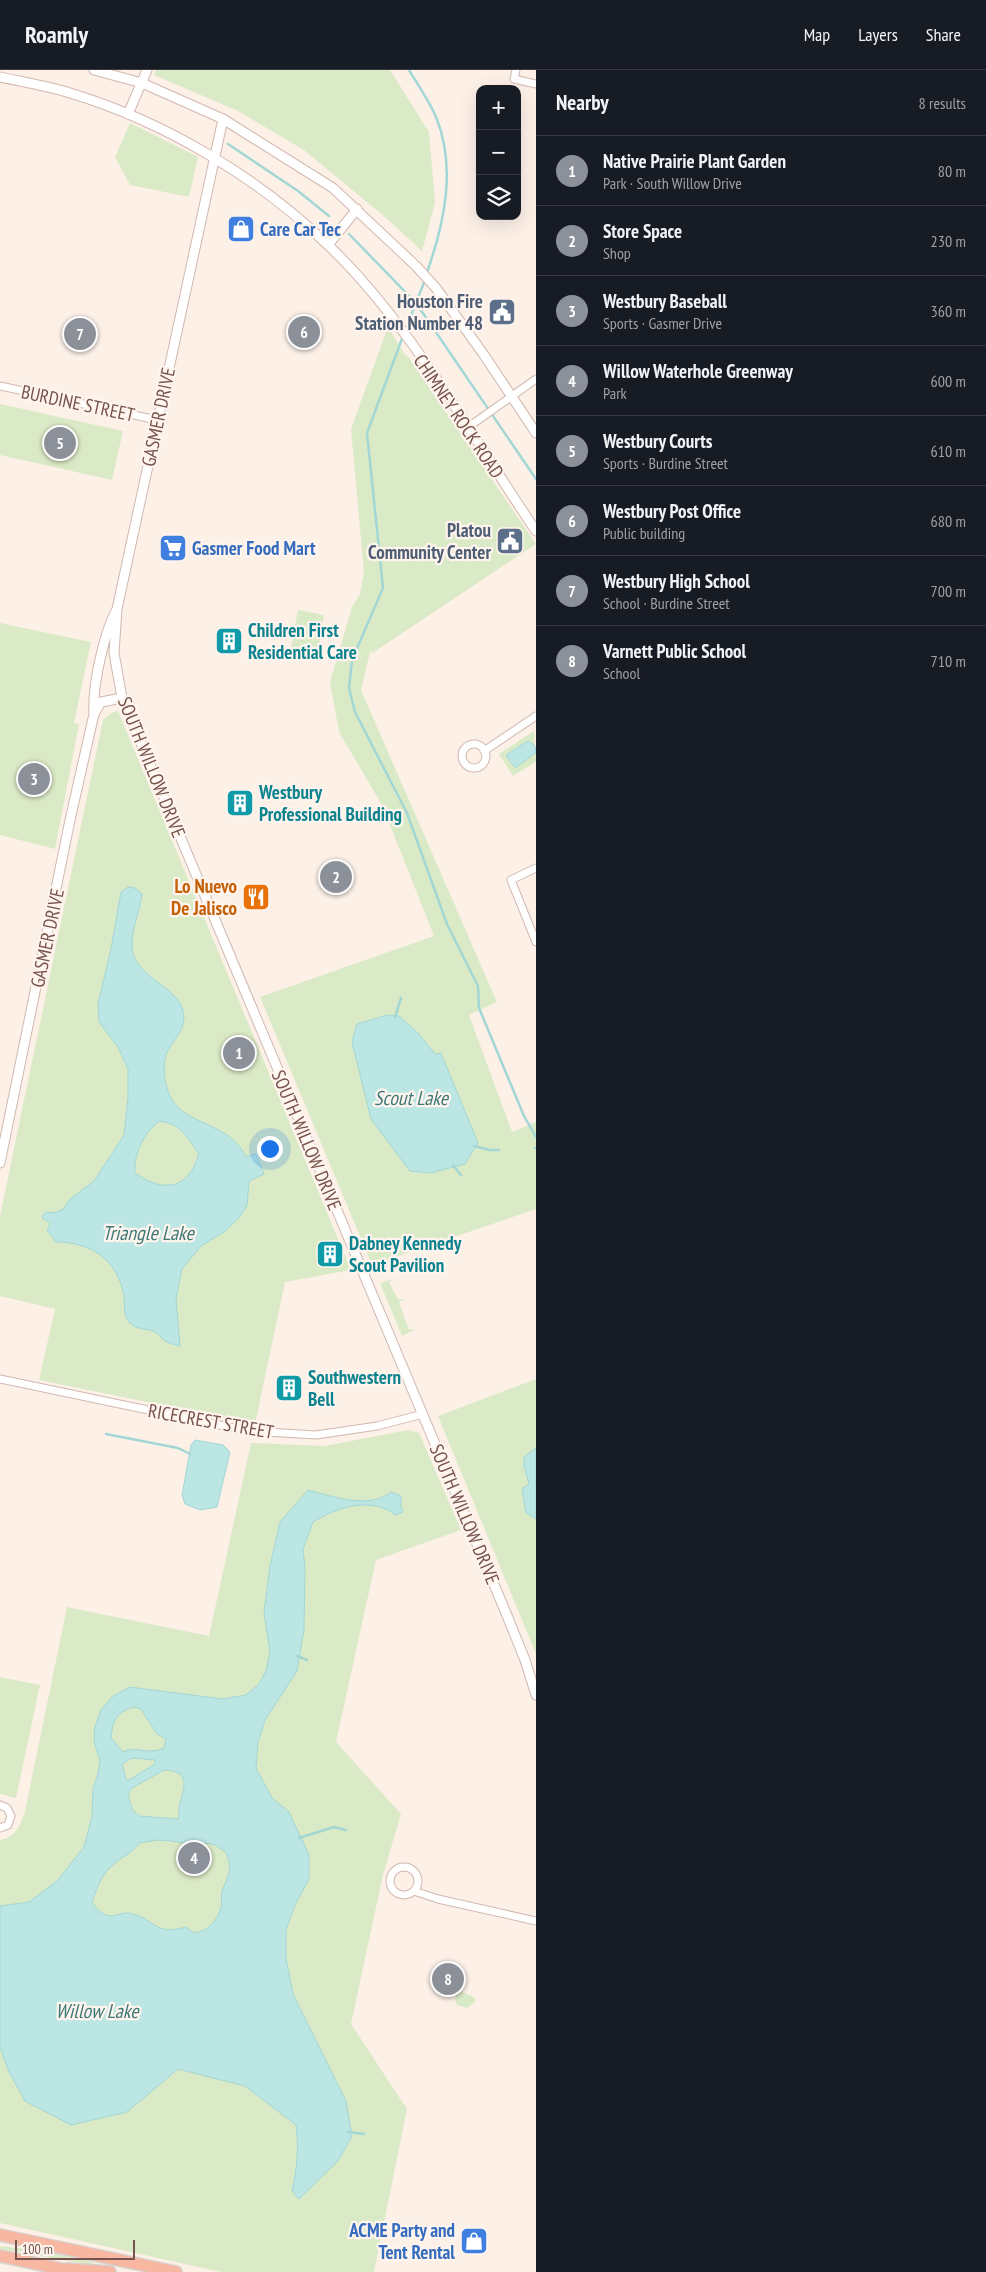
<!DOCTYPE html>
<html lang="en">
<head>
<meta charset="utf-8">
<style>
	:root { --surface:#171b24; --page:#20242c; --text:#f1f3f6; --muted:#9ea1a6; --line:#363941; --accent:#8c9099 }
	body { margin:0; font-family:"PT Sans Narrow",sans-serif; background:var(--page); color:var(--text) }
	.controls { position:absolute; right:15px; top:15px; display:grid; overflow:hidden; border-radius:10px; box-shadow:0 5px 20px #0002 }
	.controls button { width:45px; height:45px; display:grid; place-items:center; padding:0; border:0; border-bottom:1px solid var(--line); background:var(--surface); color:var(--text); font:25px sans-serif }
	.scale { position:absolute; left:15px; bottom:12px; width:120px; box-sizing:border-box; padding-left:5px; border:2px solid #76534c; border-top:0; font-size:14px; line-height:18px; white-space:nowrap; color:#76534c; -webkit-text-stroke:4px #fff5ee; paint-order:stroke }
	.you { position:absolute; left:269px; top:1078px; width:18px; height:18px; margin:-12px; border:4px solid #fff; border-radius:50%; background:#1a73e8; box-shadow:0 0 0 8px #1a73e833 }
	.badge { display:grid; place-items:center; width:32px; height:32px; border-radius:50%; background:var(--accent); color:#fff; font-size:16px; font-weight:700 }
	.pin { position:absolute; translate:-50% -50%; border:2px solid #fff; box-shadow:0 1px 5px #0006 }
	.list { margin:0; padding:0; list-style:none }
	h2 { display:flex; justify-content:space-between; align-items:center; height:65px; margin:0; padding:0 20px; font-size:21px }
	h2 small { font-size:16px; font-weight:400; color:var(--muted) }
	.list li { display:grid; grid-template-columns:32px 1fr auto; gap:15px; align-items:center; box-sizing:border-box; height:70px; padding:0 20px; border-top:1px solid var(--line) }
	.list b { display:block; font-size:19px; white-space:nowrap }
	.list p { margin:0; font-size:16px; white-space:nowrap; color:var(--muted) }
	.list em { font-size:16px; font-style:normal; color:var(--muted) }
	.icon { flex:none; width:28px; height:28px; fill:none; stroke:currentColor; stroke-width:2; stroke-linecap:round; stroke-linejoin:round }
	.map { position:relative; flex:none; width:536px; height:2202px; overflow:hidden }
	header { display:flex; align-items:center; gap:30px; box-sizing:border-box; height:70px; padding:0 25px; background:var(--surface); border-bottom:1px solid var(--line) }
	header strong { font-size:24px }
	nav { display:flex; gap:28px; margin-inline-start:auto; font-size:18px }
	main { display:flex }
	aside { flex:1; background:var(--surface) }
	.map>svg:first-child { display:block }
	.green { fill:#dbeac6 }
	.water { fill:#bce6e4; stroke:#a2d7d5; fill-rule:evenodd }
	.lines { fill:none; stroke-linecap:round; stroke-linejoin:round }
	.stream { stroke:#a2d7d5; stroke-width:2.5 }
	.minor-casing { stroke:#d0b8b0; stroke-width:9 }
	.tertiary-casing { stroke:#d0b8b0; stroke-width:11 }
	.secondary-casing { stroke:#d3b7ae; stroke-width:11 }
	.trunk-casing { stroke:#d9cfcd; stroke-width:14 }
	.minor { stroke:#fff; stroke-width:7 }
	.tertiary { stroke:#fff; stroke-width:9 }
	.secondary { stroke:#fff; stroke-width:9 }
	.trunk { stroke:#f7b7a1; stroke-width:11 }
	.labels { text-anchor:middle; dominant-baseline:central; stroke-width:4.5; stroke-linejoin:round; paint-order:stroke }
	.shop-label { font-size:19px; font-weight:bold; fill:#366cbe; stroke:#fff5ee; text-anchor:start }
	.service-label { font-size:19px; font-weight:bold; fill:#4e5e75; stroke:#fff5ee; text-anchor:end }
	.street-label { font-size:19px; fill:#76534c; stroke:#fff5ee }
	.culture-label { font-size:19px; font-weight:bold; fill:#0d838f; stroke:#fff5ee; text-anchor:start }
	.food-label { font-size:19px; font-weight:bold; fill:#c56008; stroke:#fff5ee; text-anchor:end }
	.water-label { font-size:20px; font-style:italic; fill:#407a78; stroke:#fff5ee }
</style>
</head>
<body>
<header>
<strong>Roamly</strong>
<nav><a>Map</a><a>Layers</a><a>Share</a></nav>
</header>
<main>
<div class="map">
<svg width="536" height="2202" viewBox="0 0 536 2202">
	<rect width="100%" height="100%" fill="#fcf0e7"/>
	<path class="green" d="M156,0h234l39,62 6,71 -13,48 -37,-34 -81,-67 -66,-39 -84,-36z
		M130,53l68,34 -9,40 -59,-12 -15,-28z
		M388,257l18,29 1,-1 129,189 -165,110 1,-4 -2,2 -9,38 136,312 -28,13 43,117 24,-10v87l-164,56 -112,-268 174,-61 -52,-131 -43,-73 -9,-50 22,-75 8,-13 4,-22 -13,-143z
		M0,334l123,27 -11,49 -112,-25z
		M298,540l26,5 -7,42 -27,-5z
		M0,553l91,19 -17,81 5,1 -24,125 -55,-14z
		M118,641l233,559 -66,12 -30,142 -216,-44 16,-71 -55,-13v-80l103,-496 8,-7z
		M534,661l2,31 -23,14 -14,-22z
		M394,1209l-5,3 9,17h7l-6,3 10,28 7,-1 -14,7 -22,-53z
		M536,1309v275l-98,-238z
		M408,1360l11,3 42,97 -85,30 -40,182 65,72 -18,61 -32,149 56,85 -33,163h-153l-221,-49v-383c16,-3 20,-14 25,-29l42,-204 142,29 42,-193 74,3z
		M0,1607l40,8 -24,113 -16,-4z
		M457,1920l17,7 2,3 -2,3 -7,5 -10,-3 -2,-5z
		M1,2176l37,4 55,12 -1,3 -92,-16z"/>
	<path class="water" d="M528,671l7,5 1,7 -21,15 -9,-13z
		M128,817l7,1 7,6c-2,18 -11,35 -10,53 1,32 53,40 52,71 0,15 -14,25 -18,37 -4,14 -1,33 6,45 18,27 57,22 74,57l10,-3 8,20 -15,7 -2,25 -9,13 -14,13 -23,14 -19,23 -6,30 4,47c-5,-1 -11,-3 -15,-5 -4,-3 -6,-8 -12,-10 -8,-3 -18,-1 -24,-9 -7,-8 -3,-20 -6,-30 -7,-34 -34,-50 -67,-50l-9,-12 4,-7 -8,-4 -1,-3 4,-4 9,1 8,-4 7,-10 24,-18 30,-46 4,-37v-29l-10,-22 -19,-25 -1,-18 13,-55 10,-57zM160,1051c21,3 27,16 39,33 -11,36 -35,39 -64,19 -2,-18 10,-43 25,-52z
		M387,945l12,1 19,17 17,21 6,-1 37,90 -13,21 -35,9 -20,-2 -39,-52 -19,-77 5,-18z
		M195,1370l28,5 7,7 -13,55 -17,3 -15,-6 -3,-9 9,-50z
		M536,1378v71l-10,-6 -4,-24 7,-5 -5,-18v-9z
		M308,1420c23,6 62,20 83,2l10,4v12l2,4 -7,3c-26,-19 -58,-8 -83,7l-10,27 2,19 -1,61 -7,42 -32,49 -7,22 -2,26 16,30 17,14 20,43v24l-14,26 -9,25v28l7,36 53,107 6,35 -14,25 -39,38 -7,-8c5,-22 7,-43 4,-66l-51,-39 -67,-17 -51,43 -56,13 -46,-24 -16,-29 -9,-25v-141l29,-4 28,-21 27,-34 8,-31 1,-28 4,-10 3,-17 -6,-20 1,-14 6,-17 12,-14 17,-9 92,12 24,-4 13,-11 7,-13 4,-19 -6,-40 6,-46 10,-44zM133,1637l8,2 15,24 10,6 -2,9c-16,8 -27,-3 -41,4l-12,-14c2,-18 4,-24 22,-31zM132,1688l23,2v4l-26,16 -3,-1 -4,-15zM164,1700c26,1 21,15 16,33 -2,5 0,10 -2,16l-39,-3 -7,-7 -4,-15 4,-6zM157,1770c14,0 25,3 39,5 4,1 9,-3 15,-1 6,1 12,6 16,10 6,20 0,21 -5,38 -1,5 0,11 -1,16 -4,13 -13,23 -27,25l-8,-6c-33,10 -31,-10 -58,-14 -7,-1 -14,5 -22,2 -7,-3 -10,-7 -14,-13 5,-14 10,-29 23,-39 10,-8 15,-9 25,-20z"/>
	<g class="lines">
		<path class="stream" d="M409,0c9,15 20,31 27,47 21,51 8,108 -10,158
			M228,74l70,47 31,25
			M349,164l67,69 120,176
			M405,261l20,-51
			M403,266l-36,97 16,155 -31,72 -3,28 6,24 52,101 40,111 31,62 1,22 45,108 12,21
			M395,947l6,-19
			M474,1076l16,4h9
			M535,1078h1
			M453,1095l8,10
			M106,1364l72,14 12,6
			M297,1586l10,4
			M299,1768l35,-11 12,3
			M348,2062l16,2"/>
		<g class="minor-casing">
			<path id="minor" d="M516,0l-2,9 22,5
				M0,316l157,34
				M467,358l69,-49
				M462 686a12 12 0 1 1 24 0a12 12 0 1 1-24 0Z
				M484,681l52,-35
				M536,798l-25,12 25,62
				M0,1309l248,52 68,4 61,-9 46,-12
				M0,1735l7,3 4,8 -3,9 -8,3
				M390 1811a14 14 0 1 1 28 0a14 14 0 1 1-28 0Z
				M414,1821l24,8 98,22"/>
		</g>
		<g class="tertiary-casing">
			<path id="tertiary" d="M128,44l19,-44
				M117,539l-3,44 8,45 384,915 19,47 11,35
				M94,644c-2,-28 10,-81 23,-105l106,-490
				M0,1093l70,-343 24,-106 7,-12 21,-4"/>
		</g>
		<g class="secondary-casing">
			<path id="secondary" d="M94,0l48,13 81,36 110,69 83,78 20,22 48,67 52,78
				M0,7c23,5 47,9 70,16 93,28 188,84 258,152 82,78 144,192 208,286
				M328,175l29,-36"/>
		</g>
		<g class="trunk-casing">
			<path id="trunk" d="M0,2165l176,37
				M0,2186l75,16
				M67,2199l43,3"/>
		</g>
		<use href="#minor" class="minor"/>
		<use href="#tertiary" class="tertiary"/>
		<use href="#secondary" class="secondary"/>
		<use href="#trunk" class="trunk"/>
	</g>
	<defs>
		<g id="shop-square" transform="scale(1.4375)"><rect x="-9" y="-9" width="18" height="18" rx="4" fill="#3f7fe0" stroke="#fff5ee"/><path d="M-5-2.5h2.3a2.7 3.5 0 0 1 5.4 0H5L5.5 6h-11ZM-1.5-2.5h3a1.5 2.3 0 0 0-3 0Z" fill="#fff"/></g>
		<g id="civic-square" transform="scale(1.4375)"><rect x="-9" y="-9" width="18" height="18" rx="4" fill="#5c6f8a" stroke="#fff5ee"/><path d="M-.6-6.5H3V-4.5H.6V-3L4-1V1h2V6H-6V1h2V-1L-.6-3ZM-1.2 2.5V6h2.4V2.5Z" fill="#fff"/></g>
		<g id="supermarket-square" transform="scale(1.4375)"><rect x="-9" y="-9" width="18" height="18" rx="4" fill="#3f7fe0" stroke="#fff5ee"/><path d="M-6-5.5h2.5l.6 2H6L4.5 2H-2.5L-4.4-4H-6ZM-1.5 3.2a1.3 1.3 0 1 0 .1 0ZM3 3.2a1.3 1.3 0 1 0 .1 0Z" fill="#fff"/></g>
		<g id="building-square" transform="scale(1.4375)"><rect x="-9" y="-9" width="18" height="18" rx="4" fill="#0f9aa8" stroke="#fff5ee"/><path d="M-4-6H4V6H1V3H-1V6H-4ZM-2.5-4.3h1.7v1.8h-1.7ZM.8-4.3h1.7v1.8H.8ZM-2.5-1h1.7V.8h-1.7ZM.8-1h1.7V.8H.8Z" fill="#fff"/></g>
		<g id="restaurant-square" transform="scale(1.4375)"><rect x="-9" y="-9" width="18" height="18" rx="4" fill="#e8710a" stroke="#fff5ee"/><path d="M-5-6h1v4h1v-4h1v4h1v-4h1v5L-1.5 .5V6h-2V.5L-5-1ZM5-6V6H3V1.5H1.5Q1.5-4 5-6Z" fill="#fff"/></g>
	</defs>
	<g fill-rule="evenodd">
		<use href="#shop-square" x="241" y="159"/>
		<use href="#civic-square" x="502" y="242"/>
		<use href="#civic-square" x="510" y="471"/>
		<use href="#supermarket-square" x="173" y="478"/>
		<use href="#building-square" x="229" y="571"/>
		<use href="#building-square" x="240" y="733"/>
		<use href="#restaurant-square" x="256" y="827"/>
		<use href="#building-square" x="330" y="1184"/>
		<use href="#building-square" x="289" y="1318"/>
		<use href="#shop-square" x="474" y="2171"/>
	</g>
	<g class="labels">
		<g class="shop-label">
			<text x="260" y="159">Care Car Tec</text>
			<text x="192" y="478">Gasmer Food Mart</text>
			<text x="455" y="2160" text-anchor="end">ACME Party and<tspan x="455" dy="22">Tent Rental</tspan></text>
		</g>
		<g class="service-label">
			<text x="483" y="231">Houston Fire<tspan x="483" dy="22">Station Number 48</tspan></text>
			<text x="491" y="460">Platou<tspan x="491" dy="22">Community Center</tspan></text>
		</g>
		<g class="street-label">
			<text transform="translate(78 333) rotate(12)">BURDINE STREET</text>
			<text transform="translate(459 346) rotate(56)">CHIMNEY ROCK ROAD</text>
			<text transform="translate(158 347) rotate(-78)">GASMER DRIVE</text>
			<text transform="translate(152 697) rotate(68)">SOUTH WILLOW DRIVE</text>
			<text transform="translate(47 868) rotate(-78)">GASMER DRIVE</text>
			<text transform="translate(307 1070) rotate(67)">SOUTH WILLOW DRIVE</text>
			<text transform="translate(211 1351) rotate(10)">RICECREST STREET</text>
			<text transform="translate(465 1444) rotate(67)">SOUTH WILLOW DRIVE</text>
		</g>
		<g class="culture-label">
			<text x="248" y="560">Children First<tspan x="248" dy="22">Residential Care</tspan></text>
			<text x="259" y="722">Westbury<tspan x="259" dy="22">Professional Building</tspan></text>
			<text x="349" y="1173">Dabney Kennedy<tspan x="349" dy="22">Scout Pavilion</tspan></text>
			<text x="308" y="1307">Southwestern<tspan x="308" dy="22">Bell</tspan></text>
		</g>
		<g class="food-label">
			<text x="237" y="816">Lo Nuevo<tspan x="237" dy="22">De Jalisco</tspan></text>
		</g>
		<g class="water-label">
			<text x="411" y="1028">Scout Lake</text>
			<text x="148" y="1163">Triangle Lake</text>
			<text x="97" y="1941">Willow Lake</text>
		</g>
	</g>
</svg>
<div class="controls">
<button>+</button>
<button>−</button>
<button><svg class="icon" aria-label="layers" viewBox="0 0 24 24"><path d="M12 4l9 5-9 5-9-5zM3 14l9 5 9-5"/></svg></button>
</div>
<div class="scale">100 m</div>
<div class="you"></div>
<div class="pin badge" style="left:239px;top:983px">1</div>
<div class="pin badge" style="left:336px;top:807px">2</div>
<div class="pin badge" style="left:34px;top:709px">3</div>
<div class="pin badge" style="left:194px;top:1788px">4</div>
<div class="pin badge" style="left:60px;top:373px">5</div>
<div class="pin badge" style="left:304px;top:262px">6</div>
<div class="pin badge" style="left:80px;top:264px">7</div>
<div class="pin badge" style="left:448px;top:1909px">8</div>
</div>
<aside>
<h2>Nearby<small>8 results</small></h2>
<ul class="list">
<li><span class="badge">1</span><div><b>Native Prairie Plant Garden</b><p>Park · South Willow Drive</p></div><em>80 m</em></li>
<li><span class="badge">2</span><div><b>Store Space</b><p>Shop</p></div><em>230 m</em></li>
<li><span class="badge">3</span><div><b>Westbury Baseball</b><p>Sports · Gasmer Drive</p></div><em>360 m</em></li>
<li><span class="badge">4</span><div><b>Willow Waterhole Greenway</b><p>Park</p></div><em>600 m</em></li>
<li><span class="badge">5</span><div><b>Westbury Courts</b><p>Sports · Burdine Street</p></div><em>610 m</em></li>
<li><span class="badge">6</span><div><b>Westbury Post Office</b><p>Public building</p></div><em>680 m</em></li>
<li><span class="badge">7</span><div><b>Westbury High School</b><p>School · Burdine Street</p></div><em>700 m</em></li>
<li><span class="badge">8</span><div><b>Varnett Public School</b><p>School</p></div><em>710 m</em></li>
</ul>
</aside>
</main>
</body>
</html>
